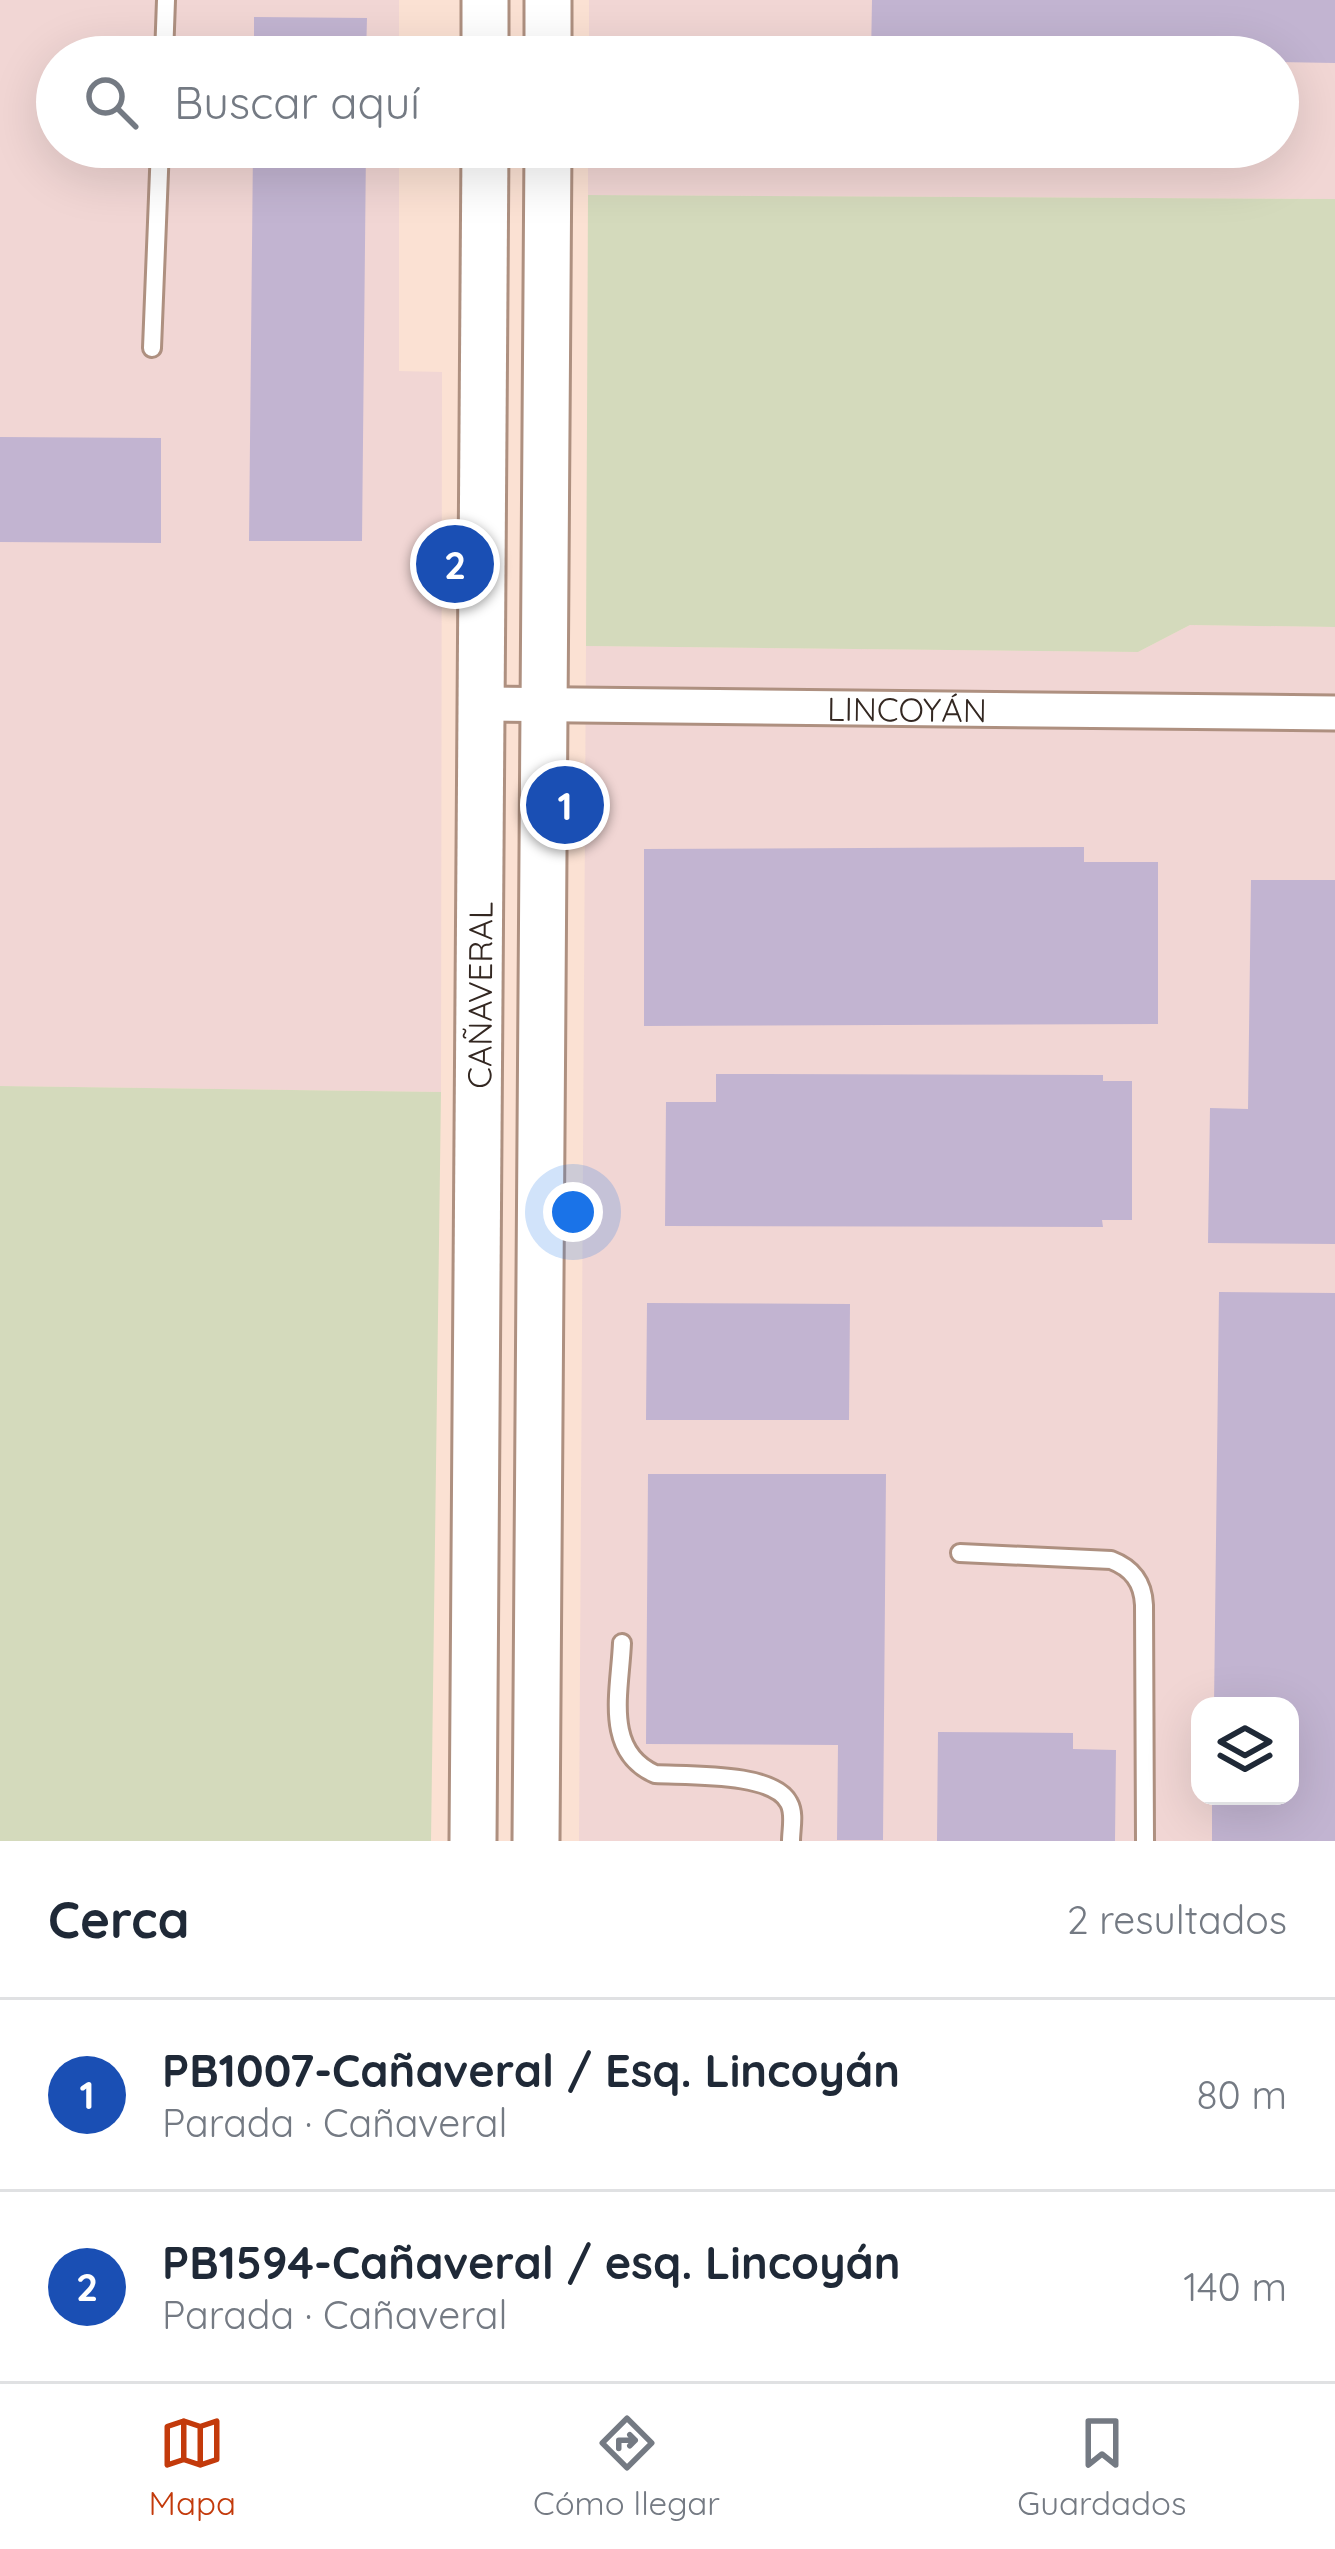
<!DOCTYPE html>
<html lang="es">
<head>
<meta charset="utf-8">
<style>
	:root { --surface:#fff; --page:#f6f6f7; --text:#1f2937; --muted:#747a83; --line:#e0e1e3; --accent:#c33a0b }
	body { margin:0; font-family:Quicksand,sans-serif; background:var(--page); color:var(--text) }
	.controls { position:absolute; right:36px; bottom:36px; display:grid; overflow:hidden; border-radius:24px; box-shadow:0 12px 48px #0002 }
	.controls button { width:108px; height:108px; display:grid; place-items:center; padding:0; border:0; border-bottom:3px solid var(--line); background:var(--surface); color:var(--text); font:60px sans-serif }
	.you { position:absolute; left:573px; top:1212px; width:42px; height:42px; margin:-30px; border:9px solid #fff; border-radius:50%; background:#1a73e8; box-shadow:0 0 0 18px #1a73e833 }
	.badge { display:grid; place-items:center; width:78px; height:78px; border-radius:50%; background:var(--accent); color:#fff; font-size:39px; font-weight:700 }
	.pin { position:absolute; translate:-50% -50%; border:6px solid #fff; box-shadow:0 3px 12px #0006 }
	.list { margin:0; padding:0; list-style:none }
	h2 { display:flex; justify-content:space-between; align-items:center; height:156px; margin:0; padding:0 48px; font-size:51px }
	h2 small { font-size:39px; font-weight:400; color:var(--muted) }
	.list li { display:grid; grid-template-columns:78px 1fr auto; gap:36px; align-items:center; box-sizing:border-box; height:192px; padding:0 48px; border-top:3px solid var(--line) }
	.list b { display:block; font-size:45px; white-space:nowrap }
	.list p { margin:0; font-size:39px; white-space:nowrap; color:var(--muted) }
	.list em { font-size:39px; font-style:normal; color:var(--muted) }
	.icon { flex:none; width:66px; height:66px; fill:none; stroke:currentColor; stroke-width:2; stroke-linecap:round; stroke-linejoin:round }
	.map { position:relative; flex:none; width:1335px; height:1841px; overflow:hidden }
	.search { position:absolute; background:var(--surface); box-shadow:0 12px 48px #0002; left:36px; right:36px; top:36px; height:132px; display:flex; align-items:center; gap:30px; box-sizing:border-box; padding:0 42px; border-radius:66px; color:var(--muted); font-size:45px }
	.sheet { height:540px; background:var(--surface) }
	nav { display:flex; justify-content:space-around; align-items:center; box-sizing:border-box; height:168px; border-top:3px solid var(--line); background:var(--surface); font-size:33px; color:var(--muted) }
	nav a { display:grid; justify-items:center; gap:6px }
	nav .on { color:var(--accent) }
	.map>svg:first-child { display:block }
	.industrial { fill:#f1d6d4; fill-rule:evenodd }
	.green { fill:#d4dabc }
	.building { fill:#c2b4d1 }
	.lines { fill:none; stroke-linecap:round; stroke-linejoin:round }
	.lane-casing { stroke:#ae9080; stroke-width:22 }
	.street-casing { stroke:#ae9080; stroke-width:39 }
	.secondary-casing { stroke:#ae9080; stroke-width:51 }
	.lane { stroke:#fff; stroke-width:16 }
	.street { stroke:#fff; stroke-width:33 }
	.secondary { stroke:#fff; stroke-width:45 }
	.labels { text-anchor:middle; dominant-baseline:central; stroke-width:10; stroke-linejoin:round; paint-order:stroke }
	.street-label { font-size:33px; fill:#332721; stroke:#fbe1d3 }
</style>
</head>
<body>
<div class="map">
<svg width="1335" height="1841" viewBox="0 0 1335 1841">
	<rect width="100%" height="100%" fill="#fbe1d3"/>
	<path class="industrial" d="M0,0h399v57h-342v90h342v224l43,1 -1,720 -441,-6z
		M589,0h746v199l-747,-4v-48h690v-90h-689z
		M1190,625l145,2v1214h-756l7,-1195 552,6zM1200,1706h90v90h-90z"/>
	<path class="green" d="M588,195l747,4v428l-145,-2 -52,27 -552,-6z
		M0,1086l441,6 -10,749h-431z"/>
	<path class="building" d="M872,0h463v63l-57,-1v-5h-407z
		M254,17l113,1 -1,39h-112z
		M253,147h113l-4,394h-113z
		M0,437l161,1v105l-161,-1z
		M1084,847v15h74v162l-514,2v-177z
		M1251,880h84v364l-127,-1 2,-135 38,1z
		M716,1074l387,1v6h29v139h-30l1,7 -438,-1 1,-124h50z
		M1219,1292l116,1v548h-123v-45h78v-90h-76z
		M647,1303l203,1 -1,116h-203z
		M648,1474h238l-3,366h-46l1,-95 -192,-1z
		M938,1732l135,1v16l43,1 -1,91h-178z"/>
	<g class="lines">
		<g class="lane-casing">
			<path id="lane" d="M164,57l2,-57
				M152,348l8,-201
				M960,1553l151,7c21,8 32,22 33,45l1,236
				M622,1643c-2,48 -19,108 33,131 33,2 119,-2 134,29 6,11 2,26 2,38"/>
		</g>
		<g class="street-casing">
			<g id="street">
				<path id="s1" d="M481,704l854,9"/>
			</g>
		</g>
		<g class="secondary-casing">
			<g id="secondary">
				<path d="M485,57v-57"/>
				<path d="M548,57v-57"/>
				<path id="s2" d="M473,1841l12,-1694"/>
				<path d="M536,1841l12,-1694"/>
			</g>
		</g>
		<use href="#lane" class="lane"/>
		<use href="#street" class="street"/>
		<use href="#secondary" class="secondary"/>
	</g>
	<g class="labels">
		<g class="street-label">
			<text stroke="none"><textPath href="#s1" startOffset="426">LINCOYÁN</textPath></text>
			<text stroke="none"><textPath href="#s2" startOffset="846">CAÑAVERAL</textPath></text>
		</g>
	</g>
</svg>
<div class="controls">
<button><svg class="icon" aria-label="layers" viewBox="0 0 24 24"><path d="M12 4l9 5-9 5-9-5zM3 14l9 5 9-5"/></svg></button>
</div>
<div class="you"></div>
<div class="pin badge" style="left:565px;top:805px;background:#1a4fb4">1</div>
<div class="pin badge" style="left:455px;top:564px;background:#1a4fb4">2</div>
<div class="search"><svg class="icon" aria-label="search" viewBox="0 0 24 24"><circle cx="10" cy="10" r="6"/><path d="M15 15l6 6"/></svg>Buscar aquí</div>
</div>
<section class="sheet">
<h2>Cerca<small>2 resultados</small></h2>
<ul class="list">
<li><span class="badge" style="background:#1a4fb4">1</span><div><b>PB1007-Cañaveral / Esq. Lincoyán</b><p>Parada · Cañaveral</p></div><em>80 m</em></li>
<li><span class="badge" style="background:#1a4fb4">2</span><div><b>PB1594-Cañaveral / esq. Lincoyán</b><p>Parada · Cañaveral</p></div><em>140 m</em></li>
</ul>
</section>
<nav>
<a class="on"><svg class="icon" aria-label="map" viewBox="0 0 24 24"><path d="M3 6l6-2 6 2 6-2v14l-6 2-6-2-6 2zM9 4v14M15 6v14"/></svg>Mapa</a>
<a><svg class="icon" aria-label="directions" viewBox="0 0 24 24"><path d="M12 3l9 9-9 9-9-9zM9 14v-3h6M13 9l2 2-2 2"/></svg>Cómo llegar</a>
<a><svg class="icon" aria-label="saved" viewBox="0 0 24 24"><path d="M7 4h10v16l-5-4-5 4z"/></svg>Guardados</a>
</nav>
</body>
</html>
